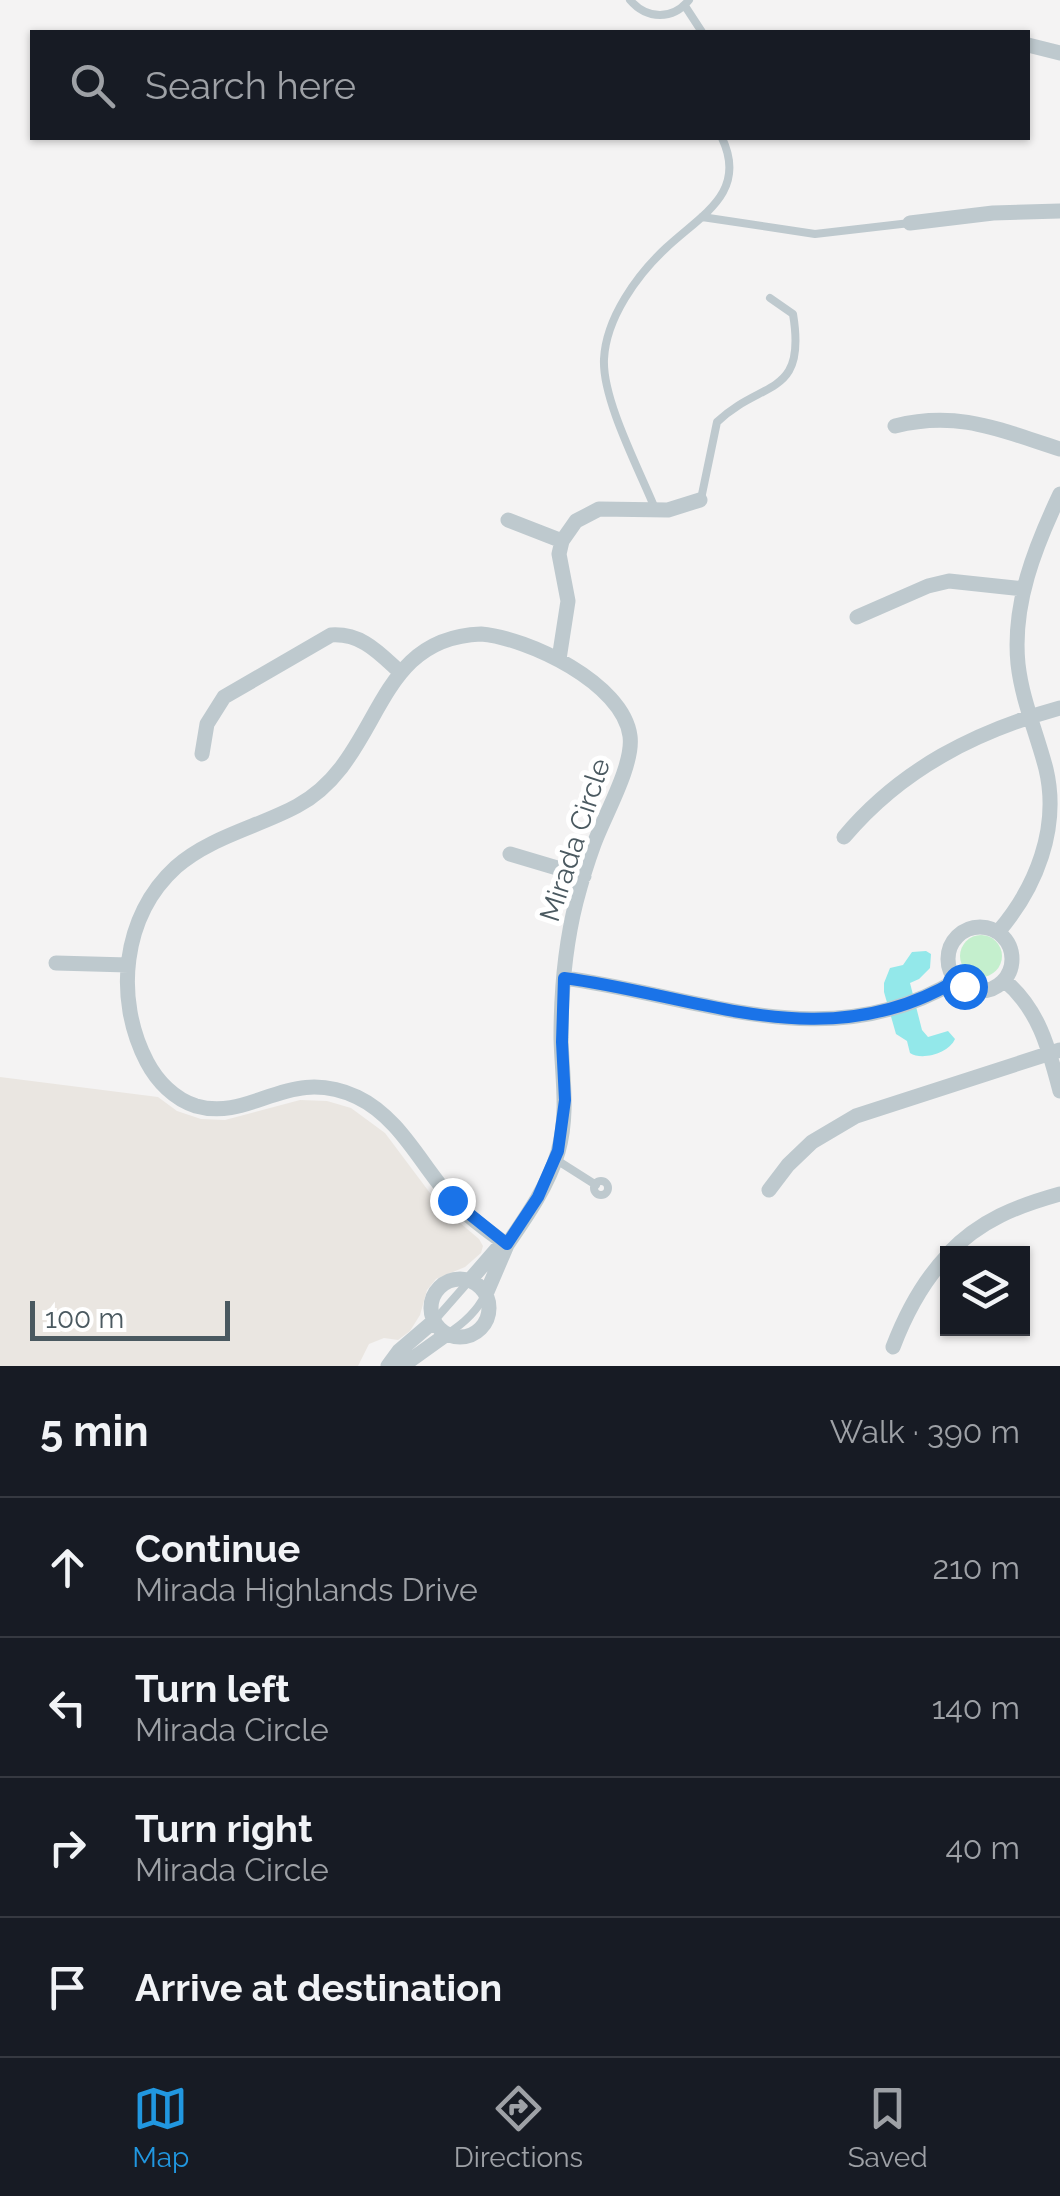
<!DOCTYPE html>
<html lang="en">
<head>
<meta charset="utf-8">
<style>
	:root { --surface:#171b24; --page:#20242c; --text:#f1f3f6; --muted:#9ea1a6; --line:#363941; --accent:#2197e0 }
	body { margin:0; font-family:Raleway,sans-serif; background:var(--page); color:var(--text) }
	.controls { position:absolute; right:30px; bottom:30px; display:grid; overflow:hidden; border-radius:0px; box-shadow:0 2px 8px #0004 }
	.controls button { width:90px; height:90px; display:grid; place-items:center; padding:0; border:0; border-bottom:2px solid var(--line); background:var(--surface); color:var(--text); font:50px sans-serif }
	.scale { position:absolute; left:30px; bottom:25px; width:200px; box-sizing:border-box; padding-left:10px; border:5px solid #4a5960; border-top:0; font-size:28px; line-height:35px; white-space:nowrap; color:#4a5960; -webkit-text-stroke:8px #fff; paint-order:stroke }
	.stop { position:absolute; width:30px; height:30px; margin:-22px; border:8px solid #1a73e8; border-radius:50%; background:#fff }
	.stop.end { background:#1a73e8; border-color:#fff; box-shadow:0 2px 10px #0008 }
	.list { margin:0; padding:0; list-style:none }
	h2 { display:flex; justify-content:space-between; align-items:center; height:130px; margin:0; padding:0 40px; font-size:42px }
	h2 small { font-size:32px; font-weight:400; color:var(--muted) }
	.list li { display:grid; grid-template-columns:65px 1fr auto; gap:30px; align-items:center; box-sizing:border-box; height:140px; padding:0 40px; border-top:2px solid var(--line) }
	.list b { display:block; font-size:38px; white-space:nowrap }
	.list p { margin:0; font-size:32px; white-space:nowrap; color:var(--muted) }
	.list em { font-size:32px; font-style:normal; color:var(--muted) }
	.icon { flex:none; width:55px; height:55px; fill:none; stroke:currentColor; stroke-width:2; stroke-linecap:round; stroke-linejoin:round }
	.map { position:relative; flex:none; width:1060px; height:1366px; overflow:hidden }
	.search { position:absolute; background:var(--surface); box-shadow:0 2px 8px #0004; left:30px; right:30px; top:30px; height:110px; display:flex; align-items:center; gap:25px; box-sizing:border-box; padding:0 35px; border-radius:0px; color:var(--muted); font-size:38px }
	.sheet { height:690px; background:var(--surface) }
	nav { display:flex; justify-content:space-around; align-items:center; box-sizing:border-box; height:140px; border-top:2px solid var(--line); background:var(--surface); font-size:28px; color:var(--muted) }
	nav a { display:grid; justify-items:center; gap:5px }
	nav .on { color:var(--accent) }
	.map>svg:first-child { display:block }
	.commercial { fill:#eae6e1 }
	.green { fill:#c4efcd }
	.water { fill:#93e8ea }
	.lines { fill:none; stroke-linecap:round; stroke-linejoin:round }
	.service { stroke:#bec9ce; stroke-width:8 }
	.minor { stroke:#bec9ce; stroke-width:15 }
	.route { stroke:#1a73e8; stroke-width:12 }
	.labels { text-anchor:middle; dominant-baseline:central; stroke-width:10; stroke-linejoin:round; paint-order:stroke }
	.street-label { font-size:28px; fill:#4a5960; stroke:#fff }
</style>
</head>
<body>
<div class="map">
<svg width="1060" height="1366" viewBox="0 0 1060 1366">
	<rect width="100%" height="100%" fill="#f4f3f3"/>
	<path class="commercial" d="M0,1077l158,20 19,14 24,8 24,1 75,-20 27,1 24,7 34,25 54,72 40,34 4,7 -2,7 -16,14 -29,12 -9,11 -7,25 -10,16 -12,9 -14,-2 -15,6 -11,22h-358z"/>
	<path class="green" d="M960 956a21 21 0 1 1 42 0a21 21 0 1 1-42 0Z"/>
	<path class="water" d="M926,951l5,3 -1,14 -11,11 -9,4 12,47 6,7 20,-6 7,8c-6,14 -33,22 -45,14l-3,-12 -11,-7 -12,-42v-9l6,-15 13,-3 9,-13z"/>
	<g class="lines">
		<path class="service" d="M630,0c17,20 43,20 59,0
			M685,6l17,26
			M702,217l113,17 95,-11
			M701,499l16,-77c45,-43 90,-24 76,-108l-23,-16
			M656,511c-16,-40 -54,-111 -52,-152 2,-41 33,-84 62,-111 35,-33 82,-55 56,-110
			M555,1159l41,26
			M594 1188a7 7 0 1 1 14 0a7 7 0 1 1-14 0Z
			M434,1321l36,-41
			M447,1334c16,-10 29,-21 38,-39"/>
		<path class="minor" d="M1028,45l32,8
			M910,223l83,-10 67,-2
			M895,426c63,-16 105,4 165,23
			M508,520l54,21
			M857,617l71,-31 21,-5 75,8
			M481,634c47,4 142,49 149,102 4,29 -26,80 -36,108 -7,19 -13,39 -18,58 -11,44 -15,91 -15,136 1,39 8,75 -3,114 -10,34 -31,64 -51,93 -20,-15 -42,-30 -58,-49 -29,-33 -50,-79 -92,-99 -69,-32 -105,25 -161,9 -22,-7 -39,-25 -49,-44 -33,-63 -25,-146 29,-195 34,-30 82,-40 121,-61 87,-47 73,-168 184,-172z
			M559,659l9,-58 -9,-47 3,-13 14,-20 23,-12 69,1 32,-10
			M202,754l5,-30 17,-27 107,-62c31,-2 48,18 69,37
			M844,837c57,-68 132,-106 216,-129
			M510,854l74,22
			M948 959a32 32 0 1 1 64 0a32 32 0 1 1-64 0Z
			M998,932c38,-44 62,-104 48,-163 -9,-35 -24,-69 -28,-105 -6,-60 17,-117 42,-170
			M56,963l72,2
			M564,978c135,18 265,81 393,2
			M1004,980c35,29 45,69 56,111
			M769,1190l19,-25 24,-23 44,-26 204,-66
			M948,1254c32,-34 69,-48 112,-60
			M431 1308a29 29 0 1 1 58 0a29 29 0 1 1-58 0Z
			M470,1280l27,-31 10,-4
			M486,1294l21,-49
			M893,1347c13,-34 29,-65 55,-92
			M388,1366l11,-15 35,-30
			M390,1366l15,-2 42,-30"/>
	</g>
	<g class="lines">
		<path class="route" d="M452,1200l55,44 31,-47 20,-46 7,-51 -3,-58 2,-64c137,18 262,81 393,2l7,6"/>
	</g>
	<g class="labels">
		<g class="street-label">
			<text transform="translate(575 840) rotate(-72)">Mirada Circle</text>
		</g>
	</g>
</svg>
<div class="controls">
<button><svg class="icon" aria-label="layers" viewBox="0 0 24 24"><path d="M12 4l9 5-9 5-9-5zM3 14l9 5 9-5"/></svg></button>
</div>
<div class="scale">100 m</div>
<div class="stop" style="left:964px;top:986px"></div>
<div class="stop end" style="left:452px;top:1200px"></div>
<div class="search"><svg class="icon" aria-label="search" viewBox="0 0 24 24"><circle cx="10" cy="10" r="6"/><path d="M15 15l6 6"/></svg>Search here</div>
</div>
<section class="sheet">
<h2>5 min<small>Walk · 390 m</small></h2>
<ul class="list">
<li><svg class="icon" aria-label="ahead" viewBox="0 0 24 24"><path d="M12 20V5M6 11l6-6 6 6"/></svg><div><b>Continue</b><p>Mirada Highlands Drive</p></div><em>210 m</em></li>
<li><svg class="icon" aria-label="left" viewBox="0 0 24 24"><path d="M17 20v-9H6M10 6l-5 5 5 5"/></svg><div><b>Turn left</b><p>Mirada Circle</p></div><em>140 m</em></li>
<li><svg class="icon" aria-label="right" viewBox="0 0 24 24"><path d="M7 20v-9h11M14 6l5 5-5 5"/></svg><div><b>Turn right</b><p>Mirada Circle</p></div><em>40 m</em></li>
<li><svg class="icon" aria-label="arrive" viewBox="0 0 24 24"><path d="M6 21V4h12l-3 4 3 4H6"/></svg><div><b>Arrive at destination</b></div></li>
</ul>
</section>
<nav>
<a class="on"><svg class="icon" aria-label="map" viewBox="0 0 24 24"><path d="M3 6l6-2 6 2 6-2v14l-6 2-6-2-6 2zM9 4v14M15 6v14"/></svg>Map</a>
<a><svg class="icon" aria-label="directions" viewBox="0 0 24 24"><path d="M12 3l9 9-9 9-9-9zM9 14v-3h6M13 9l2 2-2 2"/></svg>Directions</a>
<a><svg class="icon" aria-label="saved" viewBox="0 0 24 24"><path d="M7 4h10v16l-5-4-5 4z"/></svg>Saved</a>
</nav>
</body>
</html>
